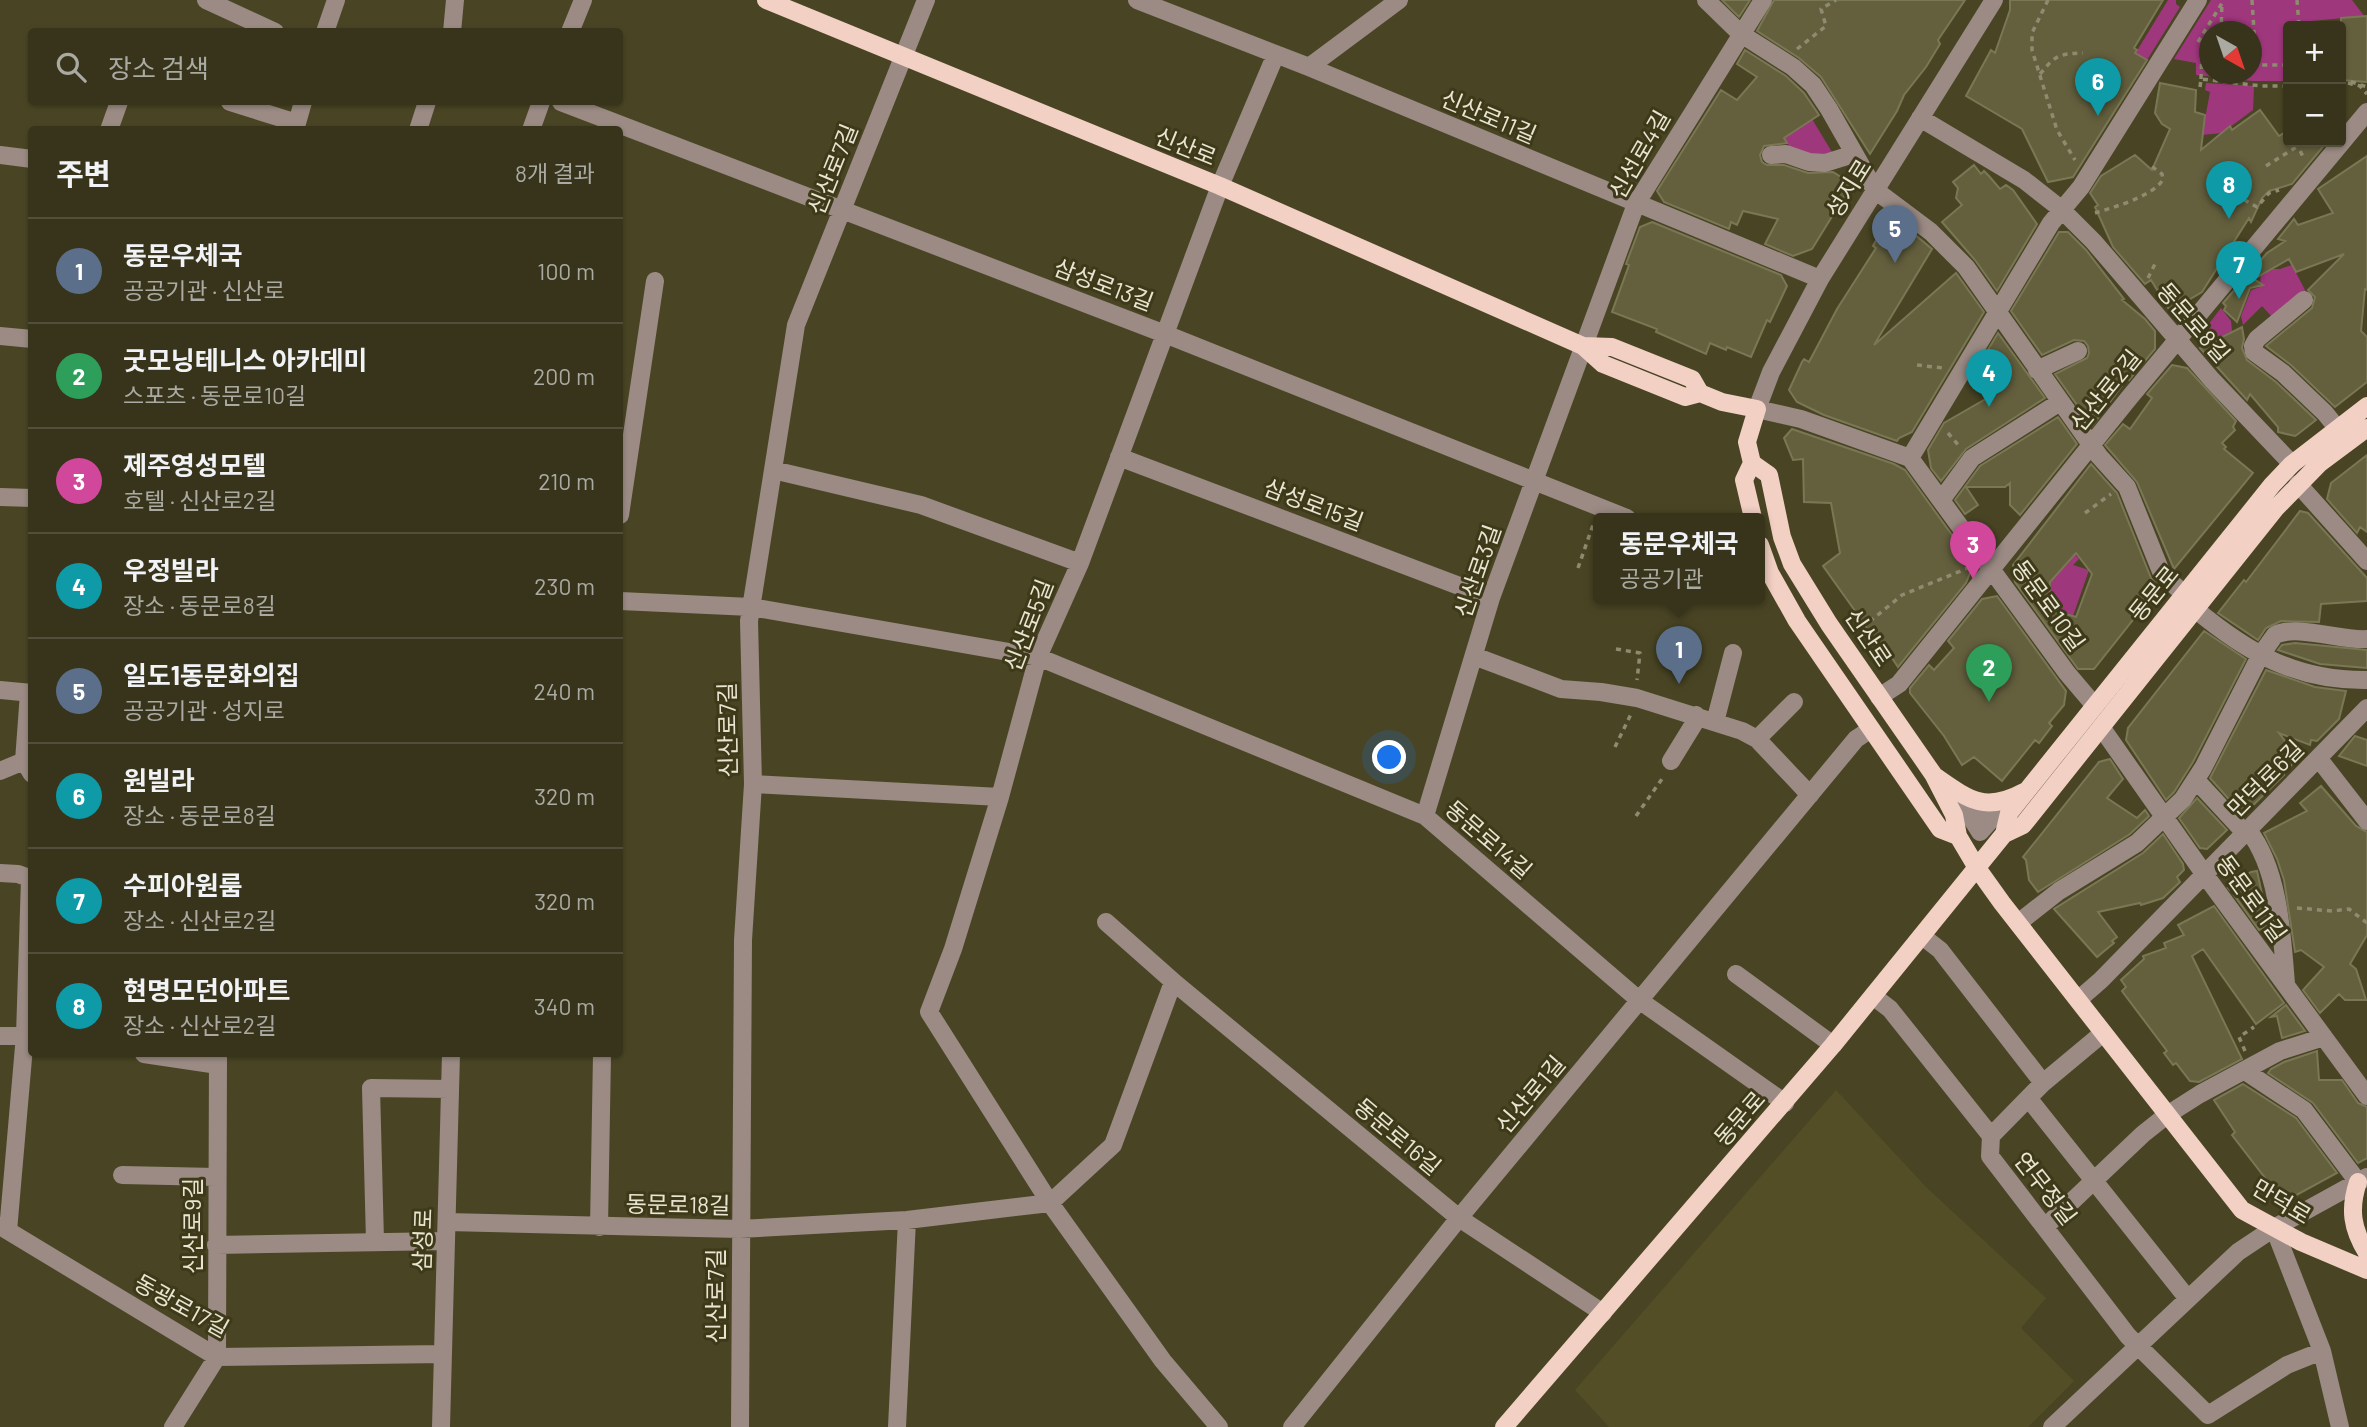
<!DOCTYPE html>
<html lang="ko">
<head>
<meta charset="utf-8">
<style>
	:root { --surface:#37341b; --page:#3e3c24; --text:#f1f3f6; --muted:#aaaaa3; --line:#514f3a; --accent:#90b9f0 }
	body { margin:0; font-family:Barlow,"Noto Sans KR",sans-serif; background:var(--page); color:var(--text) }
	.controls { position:absolute; right:21px; top:21px; display:grid; overflow:hidden; border-radius:7px; box-shadow:0 2px 5px #0004 }
	.controls button { width:63px; height:63px; display:grid; place-items:center; padding:0; border:0; border-bottom:2px solid var(--line); background:var(--surface); color:var(--text); font:35px sans-serif }
	.compass { position:absolute; left:2199px; top:21px; width:63px; height:63px; border-radius:50%; background:var(--surface); box-shadow:0 2px 5px #0004; rotate:140deg }
	.you { position:absolute; left:1390px; top:758px; width:24px; height:24px; margin:-18px; border:5px solid #fff; border-radius:50%; background:#1a73e8; box-shadow:0 0 0 10px #1a73e833 }
	.badge { display:grid; place-items:center; width:46px; height:46px; border-radius:50%; background:var(--accent); color:#fff; font-size:23px; font-weight:700 }
	.pin { position:absolute; translate:-50% -58px; filter:drop-shadow(0 2px 4px #0008) }
	.pin::after { content:''; position:absolute; top:37px; width:24px; height:21px; background:inherit; clip-path:polygon(0 0,100% 0,50% 100%) }
	.popup { position:absolute; left:1593px; top:513px; width:172px; height:91px; box-sizing:border-box; display:grid; place-content:center; border-radius:7px; background:var(--surface); filter:drop-shadow(0 2px 5px #0005); font-size:23px; white-space:nowrap; color:var(--muted) }
	.popup b { font-size:26px; color:var(--text) }
	.popup::after { content:''; position:absolute; left:50%; top:100%; margin-left:-14px; border:14px solid transparent; border-top-color:var(--surface) }
	.list { margin:0; padding:0; list-style:none }
	h2 { display:flex; justify-content:space-between; align-items:center; height:91px; margin:0; padding:0 28px; font-size:30px }
	h2 small { font-size:23px; font-weight:400; color:var(--muted) }
	.list li { display:grid; grid-template-columns:46px 1fr auto; gap:21px; align-items:center; box-sizing:border-box; height:105px; padding:0 28px; border-top:2px solid var(--line) }
	.list b { display:block; font-size:26px; white-space:nowrap }
	.list p { margin:0; font-size:23px; white-space:nowrap; color:var(--muted) }
	.list em { font-size:23px; font-style:normal; color:var(--muted) }
	.icon { flex:none; width:38px; height:38px; fill:none; stroke:currentColor; stroke-width:2; stroke-linecap:round; stroke-linejoin:round }
	.map { position:relative; flex:none; width:2367px; height:1427px; overflow:hidden }
	.search { position:absolute; background:var(--surface); box-shadow:0 2px 5px #0004; left:28px; top:28px; width:595px; height:77px; display:flex; align-items:center; gap:18px; box-sizing:border-box; padding:0 24px; border-radius:7px; color:var(--muted); font-size:26px }
	.panel { position:absolute; background:var(--surface); box-shadow:0 2px 5px #0004; left:28px; top:126px; width:595px; height:931px; border-radius:7px }
	.map>svg:first-child { display:block }
	.built { fill:#534e25 }
	.green { fill:#9f377d; fill-rule:evenodd }
	.building { fill:#64603e; stroke:#7a7754; stroke-width:2; fill-rule:evenodd }
	.lines { fill:none; stroke-linecap:round; stroke-linejoin:round }
	.path { stroke:#8e8b70; stroke-width:3.5; stroke-dasharray:5 5; stroke-linecap:butt }
	.minor { stroke:#9b8b84; stroke-width:18 }
	.major { stroke:#f2d0c3; stroke-width:18 }
	.labels { text-anchor:middle; dominant-baseline:central; stroke-width:6; stroke-linejoin:round; paint-order:stroke }
	.street-label { font-size:23px; fill:#e8e6d3; stroke:#3e3a19 }
</style>
</head>
<body>
<div class="map">
<svg width="2367" height="1427" viewBox="0 0 2367 1427">
	<rect width="100%" height="100%" fill="#494524"/>
	<path class="built" d="M1836,1090l90,97 120,111 -25,30 53,53 -46,46h-419l-34,-37z"/>
	<path class="green" d="M2168,0h8v4l4,3 -33,53 -12,-6z
		M2211,0h141l13,17 -8,3 -1,-3 -45,4v5h-23v55h-36l-56,-6v-12l-22,-4zM2210,32h42v42h-42z
		M2206,83l48,3 -1,24 -31,23 -20,2 8,-43 -5,-2z
		M1812,119l23,38 -8,2 -35,-9 -9,-13z
		M2292,265l14,27 -32,27 -12,-13 -19,19 -2,-9 10,-26 9,-3 1,-18h19z
		M2221,308l10,13 1,10 -32,17 2,-15z
		M2074,553l5,6 -6,6 16,5 -16,46 -24,-7 2,-26 -6,-6 6,-7 6,5 11,-12 -5,-6z"/>
	<path class="building" d="M1722,0h28l-11,17z
		M1774,0h191l-27,40 2,4 -14,23 -22,28 -7,16 -27,43 -49,-77 -22,-19 -42,-27z
		M2010,0h153l-29,48 3,2 -2,3 12,7 -74,117 -25,5 -26,-53 -56,-33 25,-46 4,3 15,-43z
		M2367,16v66l-26,-2v-62z
		M1745,50l41,26 18,17 15,22 -35,23 3,5 -23,3 -4,9 2,7 5,3h17l24,8 25,-1 19,12 -40,65 -19,7 -28,-12 13,-25 -35,-8 -6,14 -6,-3 -2,7 -65,-27 -7,-11 64,-101 16,10 20,-23 -20,-13z
		M2160,83l36,7 -1,22 10,3 -4,35 29,-24 2,4 28,-20 19,26 8,-5 1,11h39l-35,42 -23,7 -7,7 -11,24 -2,-4 -47,74 -32,19 -19,-31 -6,4 -32,-37 -18,-40 3,-2 -8,-12 11,-17 34,-21 17,15 18,-41 -8,-5 -7,-11z
		M2367,156v134l-2,-1 -4,42 6,6v45l-32,25 -44,-42 -25,-19 46,-38 3,-11 -7,-7 36,-36 -48,18 -7,-13 -35,20 9,6 -13,3 -13,34 -13,-12 2,-4 -3,-3 44,-50 18,-12 -7,-2 16,-20 4,6 35,-12 -15,-24z
		M1974,165l7,9 3,-3 5,5 11,13 6,-4 7,5 24,34 -40,67 -22,-31 -33,-38 20,-17 -6,-7 2,-10 -5,-6z
		M1652,222l129,53 6,11 -17,36 -3,-2 -16,37 -24,-10 -1,3 -16,-7 -4,11 -50,-22 1,-3 -45,-17 17,-47 -3,-1 14,-37z
		M1907,228l25,21 -58,96 82,-72 28,39 -72,120 -13,6 -2,3 -73,-26 -27,-13 -8,-12 13,-28 2,-3 5,3 28,-53 39,-61 -3,-2 8,-15 10,7 10,-9z
		M2059,232h9l18,18 38,49 -2,1 23,19 10,12v18l-26,31 -2,-1 -35,47 -37,-52 32,-16 2,-5 -1,-7 -4,-5 -10,-1 -32,15 -31,-44z
		M2242,327l2,12 -2,9 5,12 29,22 40,38 -18,14 -3,2 -17,-4v-5l-28,-33 -3,6 -47,-52z
		M1998,333l47,65 -79,51 -25,32 -10,-13 -3,-18 16,-27 59,-34 -27,-19z
		M2172,365l15,3 49,53 -3,6 2,3 -13,13 4,4 -2,2 29,24 -79,96 -37,-87 -32,-37 18,-21 7,5 22,-31 -5,-4z
		M2058,417l19,27 -57,71 -10,-10v-22l-5,4h-39l12,18 -13,9 -10,-14 25,-34z
		M1792,429l102,35 11,6 60,83 7,15 -6,15 -68,84 -10,-15 -5,3 -20,-33 -40,-56 17,-13 -9,-50 -27,-1 -1,-43 -10,1 -9,-22z
		M2367,455v77l-7,-5 -3,6 -30,-34 4,-16z
		M2091,464l26,29 34,85 8,9 -65,82h-16l-63,-87 -2,-17zM2076,553l16,21 -16,43 -27,-8 1,-27z
		M2300,511l8,2 59,65v23l-46,3 -2,18 -38,-1 -15,7 -8,12 -40,-27 26,-33 2,2z
		M1997,596l69,95 -2,14 -15,18 3,3 -13,17 -4,-3 -33,41 -28,-24 -12,8 -18,-29 -34,-43v-5l19,-23 5,5 20,-22 -6,-7 34,-42z
		M2204,631l42,28 -53,103 -19,30 -8,8 -40,-60 2,-12z
		M2295,643l72,7v18l-47,-4 -42,-14 4,-5z
		M2266,670l49,17 31,4 -7,28 -22,22 -6,-1 -1,5 -31,-12 19,25 -15,16 1,1 -41,40 -33,-37z
		M2355,736l12,4v26l-28,-10z
		M2110,759l13,20 -16,19 30,20 8,-8 4,6 -19,18 -92,58 -9,-12 -3,-20 -3,-3 76,-95z
		M2321,786l35,40 11,6v103l-17,29 6,5 10,31h-21l-6,-6 -19,19 -17,-23 21,-23 -23,-17 -6,2 -11,-72 -7,-21 -13,-26 43,-22 -7,-8z
		M2197,798l30,32 -20,19 -7,-1 -21,-30z
		M2163,834l20,30 1,6 -7,7 3,5 -17,16 -22,7 -1,-2 -42,9 19,25 -5,4 2,2 -17,14 -43,-48 89,-56z
		M2257,871l12,55 -10,4 -25,-35 13,-7 -17,2 -2,-2 23,-16z
		M2214,906l70,97 -28,21 -53,-75 -11,7 50,103 -43,23 -9,-1 -14,-18 -3,2 -9,-12 3,-2 -45,-60 4,-4 -5,-7 23,-21 -1,-3 23,-8 -2,-5 20,-8 -6,-10z
		M2286,1005l19,26 -23,7 -5,-22 -6,1z
		M2317,1051l2,29h23l16,23 9,4v51l-9,5 -45,-60 -45,-30 3,-4 13,-7z
		M2243,1084l53,34 41,55 -48,26 -13,-7 -44,-57 3,-3 -21,-32z"/>
	<g class="lines">
		<path class="path" d="M2048,0l-16,33v17l25,80 18,30
			M2252,0l4,63 3,2h29
			M2297,0l2,26
			M2221,32l1,-30
			M2198,42l26,-42
			M1797,49l29,-23 -5,-17 15,-9
			M2040,74c16,-19 18,-20 43,-21
			M2201,79l1,-36
			M2341,83l11,-1 15,5
			M2348,83l12,3 7,8
			M2200,87l1,-8 60,7h27
			M2296,142l8,17
			M2266,166l32,-20
			M2218,185l39,22 12,-14 10,-3
			M2095,213c17,-5 61,-18 68,-34l-1,-5 -12,-9
			M2148,278l7,-14
			M1917,365l26,3
			M1948,433l12,14
			M2085,513l26,-19
			M1578,568l16,-46
			M1862,628l40,-33 66,-27
			M1616,649l24,4 -3,27
			M1615,747l16,-33
			M1636,816l28,-40
			M2297,908l35,3 17,-2 18,14
			M2245,1051l-6,-14 15,-10"/>
		<path class="minor" d="M206,0l69,32
			M1137,0l172,67 511,212
			M1706,0l35,34 52,33 20,18 16,24 46,81 56,42 35,35 133,189 28,31 35,87 22,20
			M1994,0l-174,279 -49,93 -14,37 44,10 109,39 157,215 28,33
			M325,32l11,-32
			M452,32l3,-32
			M570,32l13,-32
			M1309,67l90,-67
			M230,102l67,21
			M561,102l604,232 462,184
			M1920,118l104,62 37,29 33,33 118,138 80,84
			M109,130l10,-28
			M295,130l8,-28
			M418,130l9,-28
			M531,130l10,-28
			M0,155l32,4
			M1771,155l15,-1 23,8 16,1 29,-9
			M2304,300l-47,39 -4,7 1,6 29,21 42,40 12,15
			M0,336l32,3
			M2037,370l41,-19
			M1119,457l372,141
			M1910,458l141,-235 30,-36 117,-187
			M773,470l148,35 159,58
			M2298,484l69,77
			M0,497l32,1
			M1942,499l30,-41 88,-56
			M620,515l35,-234
			M620,601l131,6 287,50 387,159 214,184 146,103
			M2195,609c53,44 101,72 172,71
			M1474,656l87,33 40,3 36,6 105,33 15,8 53,56
			M0,690l32,3
			M29,693l-5,68 8,13
			M1879,697l20,-13 230,-286 238,-286
			M1715,722l18,-69
			M2101,727l104,148 162,221
			M1757,739l37,-37
			M2319,759l48,62
			M1671,761l24,-39 1,-7
			M0,771l24,-10
			M2196,780l49,53
			M753,784l247,13
			M1963,805l32,7 2,1 -17,19z
			M1425,816l66,-218 145,-394 127,-204
			M2248,830c31,39 34,105 38,154
			M0,873l18,1 14,5
			M1106,922l70,62 283,234 144,95
			M2018,923l41,-32 78,-48 46,-44 20,-31 57,-112 15,-21c22,-11 66,6 92,4
			M1922,936l18,14 103,133
			M1736,974l97,71
			M1173,982l-60,163 -63,58 -121,-191 24,-63 47,-152 38,-140 42,-94 140,-377 56,-132
			M1873,996l17,13 101,127 -1,20 138,180 80,79 79,-50 35,-14
			M2078,1000l23,-20 266,-272
			M0,1036h32
			M144,1054l74,11
			M2245,1071l59,39 54,72
			M2029,1099l159,200
			M1991,1136l52,-53 60,-50
			M122,1175l94,2
			M447,1222l292,7 168,-9 143,-17 113,158 56,66
			M0,1226l217,131 226,-3
			M2046,1226l97,-92 24,-19 33,-21 80,-43 44,-14
			M599,1227l3,-173
			M2274,1228l48,123 18,76
			M8,1231l17,-196 5,-156
			M375,1241l-4,-153 79,1
			M216,1245l230,-4
			M173,1427l44,-70 1,-303
			M441,1427l10,-373
			M740,1427l3,-487 10,-156 -4,-163 47,-296 130,-325
			M897,1427l10,-207
			M1292,1427l167,-209 397,-479 15,-10
			M2052,1427l186,-175 36,-24 93,-51"/>
		<path class="major" d="M766,0l454,186 363,160 20,18 82,33 15,-4
			M1583,346l29,1 80,32 8,14 22,9 35,7 -10,33 5,21 -8,17 9,38
			M1752,463l17,12 13,62 10,27 37,60 104,150 21,41 4,21 19,32 25,35 240,307 59,32 66,28
			M1760,545l10,28 27,48 143,208 18,7
			M1936,777c33,23 49,36 88,15
			M2004,834l19,-9 253,-317 44,-45 47,-35
			M2358,1182c-9,27 -6,47 9,71
			M1504,1427l329,-382 171,-211 5,-21 263,-328 20,-21 75,-58"/>
	</g>
	<g class="labels">
		<g class="street-label">
			<text transform="translate(1489 116) rotate(23)">신산로11길</text>
			<text transform="translate(1186 146) rotate(22)">신산로</text>
			<text transform="translate(1639 154) rotate(-60)">신선로4길</text>
			<text transform="translate(832 169) rotate(-68)">신산로7길</text>
			<text transform="translate(1848 188) rotate(-58)">성지로</text>
			<text transform="translate(1104 284) rotate(21)">삼성로13길</text>
			<text transform="translate(2194 322) rotate(49)">동문로8길</text>
			<text transform="translate(2105 390) rotate(-51)">신산로2길</text>
			<text transform="translate(1314 504) rotate(21)">삼성로15길</text>
			<text transform="translate(1477 571) rotate(-71)">신산로3길</text>
			<text transform="translate(2153 593) rotate(-51)">동문로</text>
			<text transform="translate(2049 605) rotate(54)">동문로10길</text>
			<text transform="translate(1028 625) rotate(-69)">신산로5길</text>
			<text transform="translate(1869 637) rotate(56)">신산로</text>
			<text transform="translate(727 730) rotate(-91)">신산로7길</text>
			<text transform="translate(2265 778) rotate(-45)">만덕로6길</text>
			<text transform="translate(1489 839) rotate(41)">동문로14길</text>
			<text transform="translate(2252 898) rotate(54)">동문로11길</text>
			<text transform="translate(1530 1094) rotate(-50)">신산로1길</text>
			<text transform="translate(1739 1118) rotate(-49)">동문로</text>
			<text transform="translate(1398 1136) rotate(40)">동문로16길</text>
			<text transform="translate(2046 1188) rotate(52)">연무정길</text>
			<text transform="translate(2282 1201) rotate(31)">만덕로</text>
			<text transform="translate(678 1204) rotate(1)">동문로18길</text>
			<text transform="translate(192 1226) rotate(-90)">신산로9길</text>
			<text transform="translate(422 1240) rotate(-88)">삼성로</text>
			<text transform="translate(715 1296) rotate(-90)">신산로7길</text>
			<text transform="translate(182 1305) rotate(29)">동광로17길</text>
		</g>
	</g>
</svg>
<div class="controls">
<button>+</button>
<button>−</button>
</div>
<svg class="compass" viewBox="-18 -18 36 36"><path d="M0-13l5 13h-10z" fill="#e53935"/><path d="M0 13l5-13h-10z" fill="#aaaaa3"/></svg>
<div class="you"></div>
<div class="pin badge" style="left:1679px;top:684px;background:#5c6f8a">1</div>
<div class="popup"><b>동문우체국</b>공공기관</div>
<div class="pin badge" style="left:1989px;top:702px;background:#2e9e5b">2</div>
<div class="pin badge" style="left:1973px;top:579px;background:#d1479c">3</div>
<div class="pin badge" style="left:1989px;top:407px;background:#0f9aa8">4</div>
<div class="pin badge" style="left:1895px;top:263px;background:#5c6f8a">5</div>
<div class="pin badge" style="left:2098px;top:116px;background:#0f9aa8">6</div>
<div class="pin badge" style="left:2239px;top:299px;background:#0f9aa8">7</div>
<div class="pin badge" style="left:2229px;top:219px;background:#0f9aa8">8</div>
<div class="search"><svg class="icon" aria-label="search" viewBox="0 0 24 24"><circle cx="10" cy="10" r="6"/><path d="M15 15l6 6"/></svg>장소 검색</div>
<section class="panel">
<h2>주변<small>8개 결과</small></h2>
<ul class="list">
<li><span class="badge" style="background:#5c6f8a">1</span><div><b>동문우체국</b><p>공공기관 · 신산로</p></div><em>100 m</em></li>
<li><span class="badge" style="background:#2e9e5b">2</span><div><b>굿모닝테니스 아카데미</b><p>스포츠 · 동문로10길</p></div><em>200 m</em></li>
<li><span class="badge" style="background:#d1479c">3</span><div><b>제주영성모텔</b><p>호텔 · 신산로2길</p></div><em>210 m</em></li>
<li><span class="badge" style="background:#0f9aa8">4</span><div><b>우정빌라</b><p>장소 · 동문로8길</p></div><em>230 m</em></li>
<li><span class="badge" style="background:#5c6f8a">5</span><div><b>일도1동문화의집</b><p>공공기관 · 성지로</p></div><em>240 m</em></li>
<li><span class="badge" style="background:#0f9aa8">6</span><div><b>원빌라</b><p>장소 · 동문로8길</p></div><em>320 m</em></li>
<li><span class="badge" style="background:#0f9aa8">7</span><div><b>수피아원룸</b><p>장소 · 신산로2길</p></div><em>320 m</em></li>
<li><span class="badge" style="background:#0f9aa8">8</span><div><b>현명모던아파트</b><p>장소 · 신산로2길</p></div><em>340 m</em></li>
</ul>
</section>
</div>
</body>
</html>
